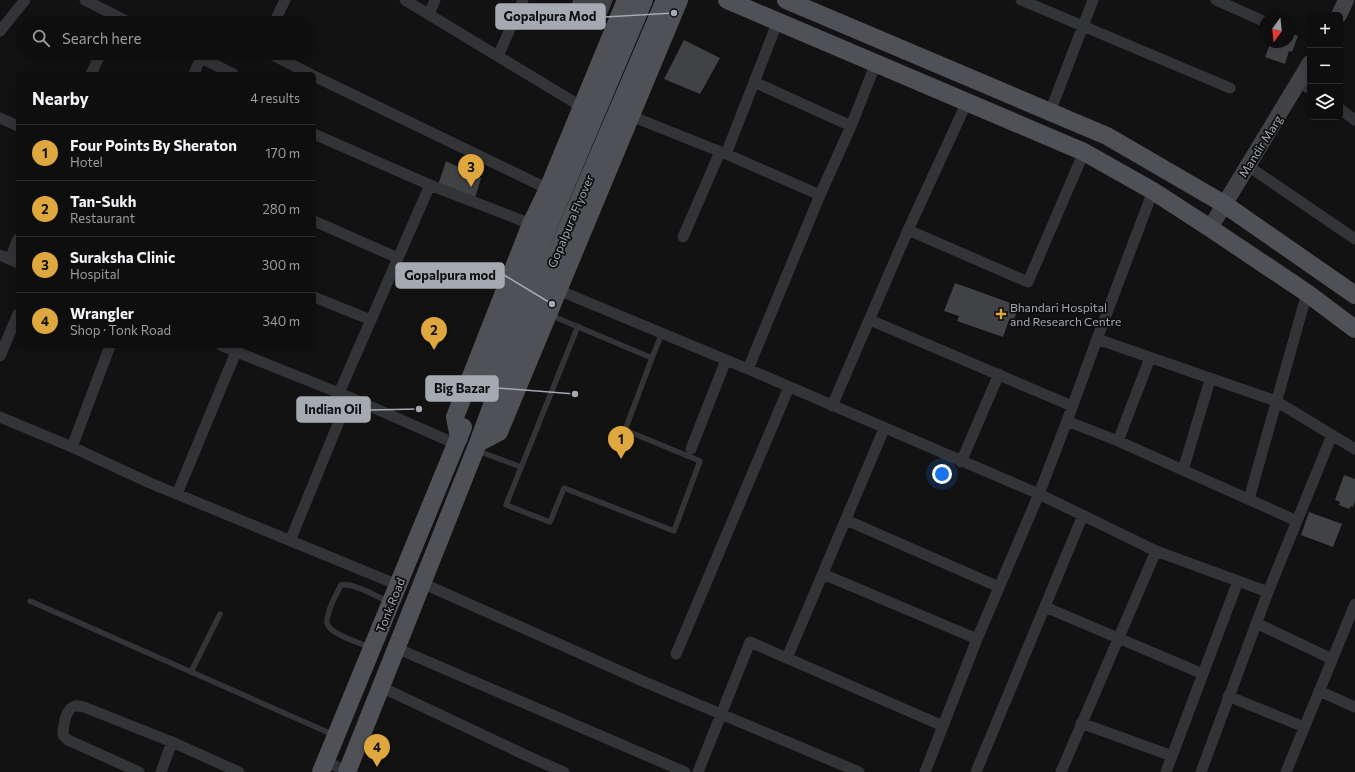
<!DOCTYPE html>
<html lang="en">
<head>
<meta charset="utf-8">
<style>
	:root { --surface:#0e0e0e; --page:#1c1c1c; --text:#f1f3f6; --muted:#9b9c9e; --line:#2e2e2e; --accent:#dfa83e }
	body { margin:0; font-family:Commissioner,sans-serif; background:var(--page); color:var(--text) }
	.controls { position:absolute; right:12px; top:12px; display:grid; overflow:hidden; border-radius:6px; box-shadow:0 2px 10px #0003 }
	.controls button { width:36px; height:36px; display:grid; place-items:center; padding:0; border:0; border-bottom:1px solid var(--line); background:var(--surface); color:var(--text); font:20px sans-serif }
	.compass { position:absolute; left:1259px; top:12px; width:36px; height:36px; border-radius:50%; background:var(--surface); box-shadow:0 2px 10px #0003; rotate:195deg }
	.you { position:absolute; left:942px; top:474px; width:14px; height:14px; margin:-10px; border:3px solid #fff; border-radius:50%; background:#1a73e8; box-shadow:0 0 0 6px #1a73e833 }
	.badge { display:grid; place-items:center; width:26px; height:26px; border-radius:50%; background:var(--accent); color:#111; font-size:13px; font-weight:700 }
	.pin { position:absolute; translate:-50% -33px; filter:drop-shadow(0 1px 2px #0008) }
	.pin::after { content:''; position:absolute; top:21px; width:14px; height:12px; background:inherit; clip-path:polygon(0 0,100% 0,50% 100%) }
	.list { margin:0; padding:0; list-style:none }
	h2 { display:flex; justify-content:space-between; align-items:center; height:52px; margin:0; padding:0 16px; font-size:17px }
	h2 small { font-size:13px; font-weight:400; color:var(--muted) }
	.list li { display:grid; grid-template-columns:26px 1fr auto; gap:12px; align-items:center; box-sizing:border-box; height:56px; padding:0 16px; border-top:1px solid var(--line) }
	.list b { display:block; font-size:15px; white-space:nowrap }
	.list p { margin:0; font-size:13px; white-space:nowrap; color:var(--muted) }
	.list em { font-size:13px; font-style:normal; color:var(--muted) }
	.icon { flex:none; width:22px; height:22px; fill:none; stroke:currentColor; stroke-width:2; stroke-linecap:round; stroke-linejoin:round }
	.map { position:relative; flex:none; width:1355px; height:772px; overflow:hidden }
	.search { position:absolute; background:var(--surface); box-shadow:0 2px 10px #0003; left:16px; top:16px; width:300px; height:44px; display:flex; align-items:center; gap:10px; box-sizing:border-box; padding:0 14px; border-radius:22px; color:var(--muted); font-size:15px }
	.panel { position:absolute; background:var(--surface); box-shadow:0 2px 10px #0003; left:16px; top:72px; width:300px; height:276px; border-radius:6px }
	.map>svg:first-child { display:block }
	.building { fill:#414246 }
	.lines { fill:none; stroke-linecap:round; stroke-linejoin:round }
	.lane { stroke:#333437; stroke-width:5.5 }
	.street { stroke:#333437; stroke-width:11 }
	.secondary { stroke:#414347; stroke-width:16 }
	.primary { stroke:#4f5156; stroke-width:18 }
	.primary-bridge { stroke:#4f5156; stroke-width:18 }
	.poi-dot { fill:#dfa83e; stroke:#0d0d0e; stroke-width:1.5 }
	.labels { text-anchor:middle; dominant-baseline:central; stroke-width:3.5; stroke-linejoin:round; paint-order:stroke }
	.street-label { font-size:12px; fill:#a4a9b2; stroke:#0d0d0e }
	.poi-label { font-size:12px; fill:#a4a9b2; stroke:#0d0d0e; text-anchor:start }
	.leader { fill:none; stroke:#a4a9b2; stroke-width:1.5 }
	.callout-dot { fill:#a4a9b2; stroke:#0d0d0e; stroke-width:1.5 }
	.callout { fill:#a4a9b2; stroke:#a4a9b2; stroke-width:1.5 }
	.callout-label { font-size:13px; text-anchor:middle; font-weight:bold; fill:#111 }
</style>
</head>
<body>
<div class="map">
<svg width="1355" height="772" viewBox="0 0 1355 772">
	<rect width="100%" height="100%" fill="#121213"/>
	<path class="building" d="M573,0h40l-10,24 -33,-14z
		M1289,32l9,4 -6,16 -3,-1 -4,13 -20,-7 6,-15h18z
		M684,40l36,18 -20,36 -36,-15z
		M446,161l35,17 -6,20 -37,-13z
		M955,283l64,23 -6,16 -4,-2 -6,17 -46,-16 2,-5 -15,-5z
		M1344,475l11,4v22l-2,6 -2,-1 -2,3 -10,-4 1,-3 -5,-2z
		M1309,512l33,12 -9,23 -32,-12z"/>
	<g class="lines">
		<path class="lane" d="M550,315l102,43 -27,72 75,31 -26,70 -110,-43 -14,34 -44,-17 72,-179
			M652,358l10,-25
			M478,451l43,16
			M30,601l304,134
			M370,647c-10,-4 -41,-13 -43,-24 -1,-4 2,-10 3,-15 3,-8 7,-15 11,-23 12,-3 37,12 48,17
			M191,672l29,-58"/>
		<path class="street" d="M85,0l45,23
			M405,0l177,107
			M1021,0l209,88
			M1216,0l47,21
			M429,14l6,-14
			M274,23l11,-23
			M0,31l25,-31
			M192,53l41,21
			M269,53l41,21
			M498,56l25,-56
			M91,74l10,-21
			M194,74l7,-17
			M314,76l234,113
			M754,82l97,44
			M1299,82l11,7
			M1340,109l15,11
			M1050,112l43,-112
			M631,116l95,38 94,41
			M0,118l18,8
			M314,134l116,51 101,39
			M726,154l52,-133
			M1248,166l107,73
			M314,221l84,37
			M908,230l120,52 56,-130
			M683,237l37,-85
			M0,255l18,8
			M10,259l8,-20
			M558,290l190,79 291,125 117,57 112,41
			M314,297l57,23
			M870,320l202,86
			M1097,339l179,62 79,48
			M222,346l127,51 107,47
			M0,356l18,-42
			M748,369l72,-174 31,-69 25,-63
			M339,393l91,-208
			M832,406l76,-176 59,-128
			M0,417l72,30 78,36 248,102
			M1067,421l51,20 179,80
			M1118,441l32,-83
			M72,447l38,-101
			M691,449l35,-89
			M961,462l38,-88
			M1183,470l27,-90
			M177,494l59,-142
			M1249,499l58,-206
			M846,520l153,67
			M290,541l59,-144
			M823,574l154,65
			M422,583l218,97 219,92
			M1045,607l158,67
			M1256,623l76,36
			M396,648l289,124
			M676,654l113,-267
			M787,658l97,-229
			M381,687l155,73 28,12
			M1319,691l36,16
			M1228,696l76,31
			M1081,723l91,33
			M326,761l21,11
			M139,772l-71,-32 -5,-5c0,-8 2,-26 12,-29 3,-1 6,1 9,1l88,35 67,30
			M161,772l11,-30
			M698,772l52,-130 193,84
			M925,772l52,-133 62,-145 28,-73 30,-82 56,-148
			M976,772l107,-257
			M1061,772l95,-221
			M1166,772l72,-191
			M1201,772l67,-180 64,-157
			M1286,772l69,-168"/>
		<path class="secondary" d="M1339,15l7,-15
			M1210,228l100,-165"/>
		<path class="primary" d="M727,0l357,152 69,39 57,37 97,65 48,36
			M786,0l321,136 117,68 131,91
			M459,438l-4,-21 76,-193 17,-35 78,-189
			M478,443l21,-11 180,-432
			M321,772l142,-345
			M347,772l131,-329 18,-49"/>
		<path class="primary-bridge" d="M481,385l163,-385
			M496,394l169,-394"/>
	</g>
	<path class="poi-dot" d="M999 308h4v4h4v4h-4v4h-4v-4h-4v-4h4z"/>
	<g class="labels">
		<g class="street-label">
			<text transform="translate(1260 146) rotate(-58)">Mandir Marg</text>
			<text transform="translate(570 221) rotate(-67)">Gopalpura Flyover</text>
			<text transform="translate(390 605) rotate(-68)">Tonk Road</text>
		</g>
		<g class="poi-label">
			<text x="1010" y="307">Bhandari Hospital<tspan x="1010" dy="14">and Research Centre</tspan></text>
		</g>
	</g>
	<path class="leader" d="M674 13L605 17M552 304L504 275M575 394L498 388M419 409L370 410"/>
	<g class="callout-dot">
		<circle cx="674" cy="13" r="4"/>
		<circle cx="552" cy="304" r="4"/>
		<circle cx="575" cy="394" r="4"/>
		<circle cx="419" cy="409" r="4"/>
	</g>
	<g class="callout">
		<rect x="496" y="4" width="109" height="25" rx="4"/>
		<rect x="396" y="263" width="108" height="25" rx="4"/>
		<rect x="426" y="376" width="72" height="25" rx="4"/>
		<rect x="297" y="397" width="73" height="25" rx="4"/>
	</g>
	<g class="callout-label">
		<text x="550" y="21">Gopalpura Mod</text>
		<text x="450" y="280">Gopalpura mod</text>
		<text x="462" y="393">Big Bazar</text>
		<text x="333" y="414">Indian Oil</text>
	</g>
</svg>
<div class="controls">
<button>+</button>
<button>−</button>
<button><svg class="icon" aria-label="layers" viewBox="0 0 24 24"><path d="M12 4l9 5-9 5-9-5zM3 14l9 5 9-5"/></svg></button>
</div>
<svg class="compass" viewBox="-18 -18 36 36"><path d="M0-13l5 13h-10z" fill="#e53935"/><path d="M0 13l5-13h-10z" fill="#9b9c9e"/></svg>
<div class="you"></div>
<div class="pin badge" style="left:621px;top:459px">1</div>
<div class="pin badge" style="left:434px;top:350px">2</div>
<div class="pin badge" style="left:471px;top:187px">3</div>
<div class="pin badge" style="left:377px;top:767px">4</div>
<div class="search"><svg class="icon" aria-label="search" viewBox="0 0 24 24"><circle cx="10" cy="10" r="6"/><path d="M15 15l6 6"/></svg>Search here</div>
<section class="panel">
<h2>Nearby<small>4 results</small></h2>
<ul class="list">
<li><span class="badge">1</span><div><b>Four Points By Sheraton</b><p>Hotel</p></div><em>170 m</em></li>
<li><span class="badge">2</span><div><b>Tan-Sukh</b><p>Restaurant</p></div><em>280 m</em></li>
<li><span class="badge">3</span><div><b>Suraksha Clinic</b><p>Hospital</p></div><em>300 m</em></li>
<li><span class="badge">4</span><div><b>Wrangler</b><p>Shop · Tonk Road</p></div><em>340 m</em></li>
</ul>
</section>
</div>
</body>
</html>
